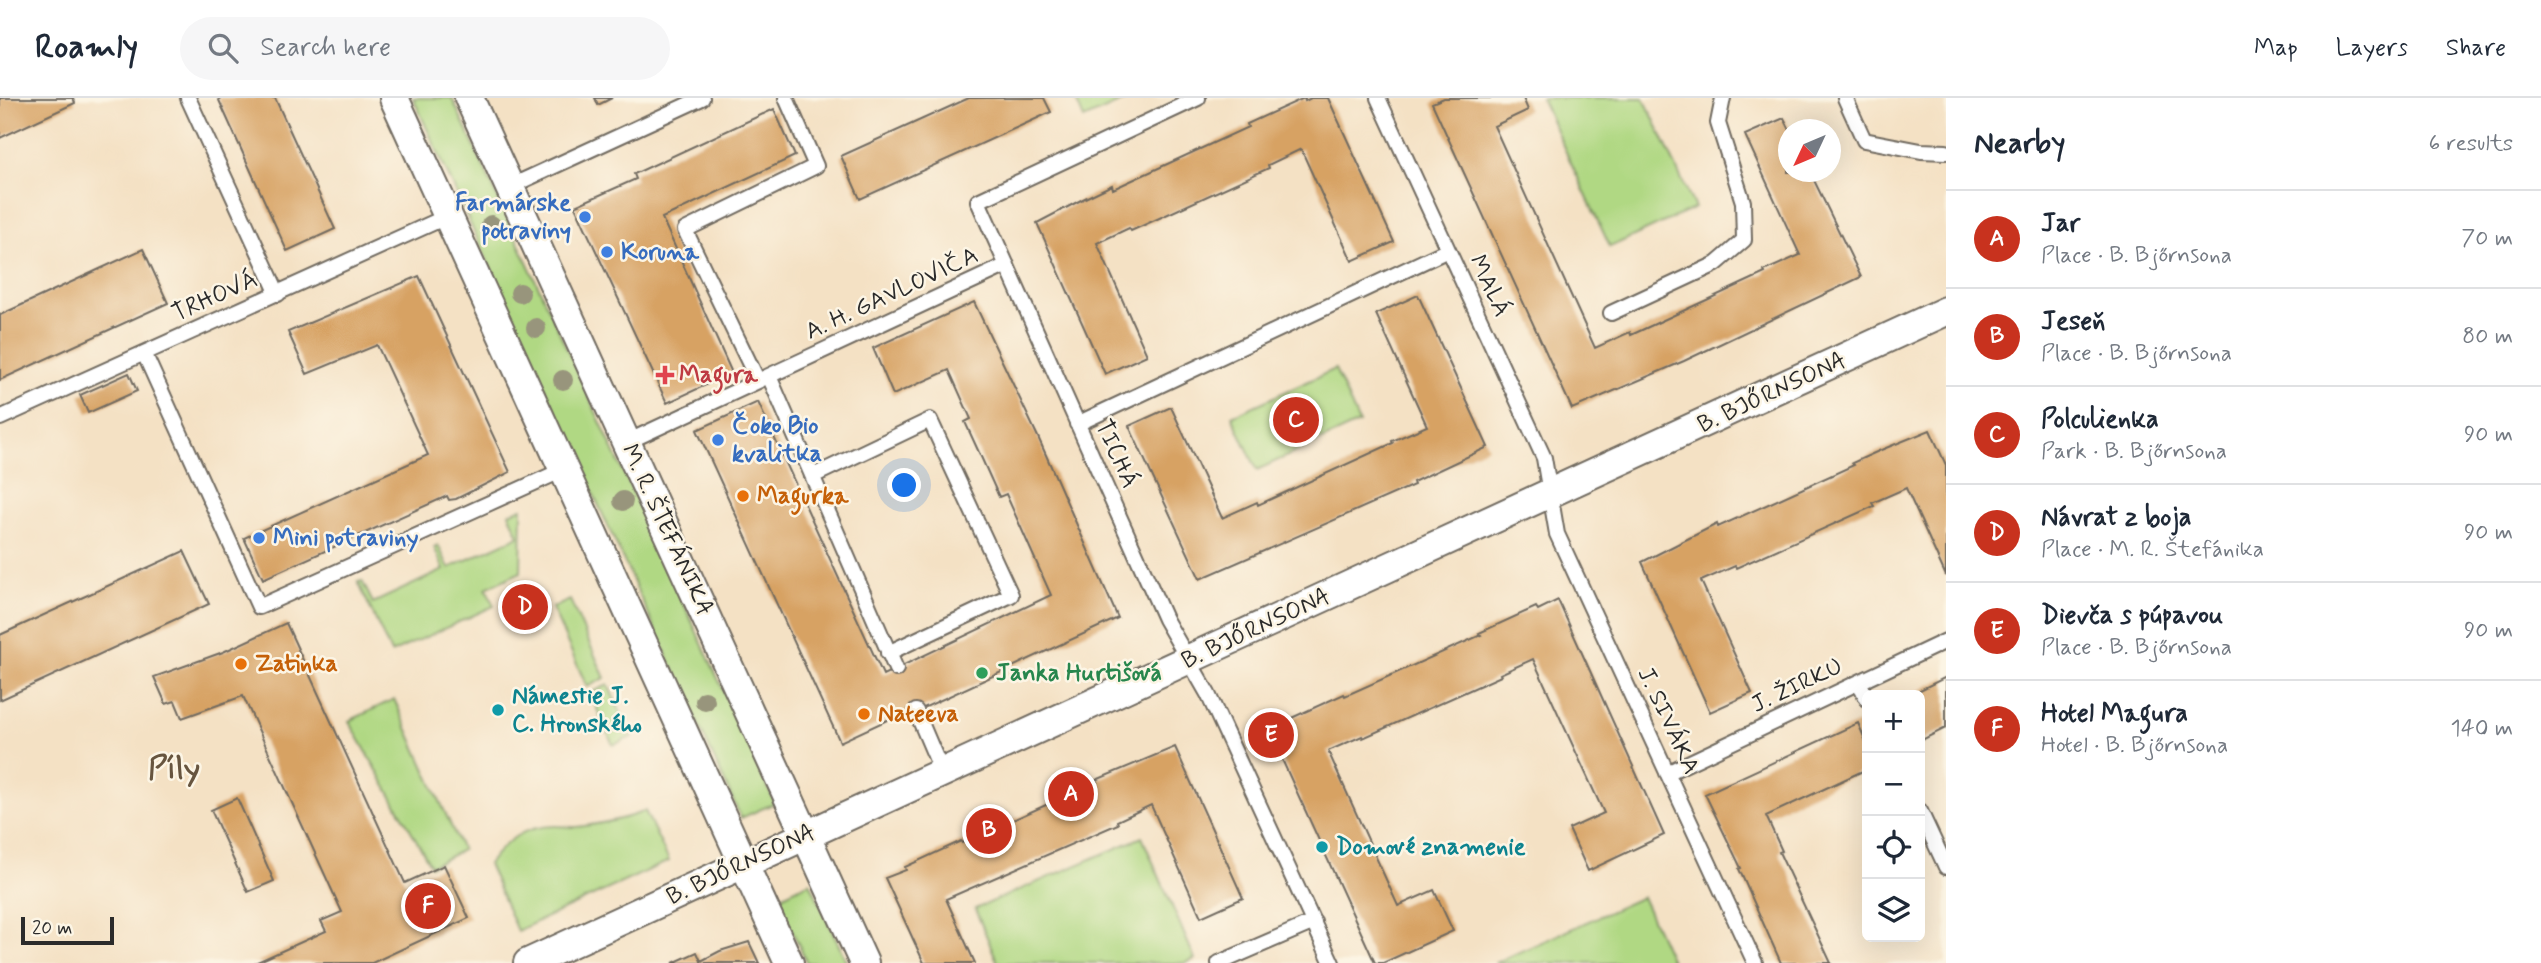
<!DOCTYPE html>
<html lang="en">
<head>
<meta charset="utf-8">
<style>
	:root { --surface:#fff; --page:#f6f6f7; --text:#1f2937; --muted:#747a83; --line:#e0e1e3; --accent:#c8321e }
	body { margin:0; font-family:Mynerve,sans-serif; background:var(--page); color:var(--text) }
	.controls { position:absolute; right:21px; bottom:21px; display:grid; overflow:hidden; border-radius:10px; box-shadow:0 7px 28px #0002 }
	.controls button { width:63px; height:63px; display:grid; place-items:center; padding:0; border:0; border-bottom:2px solid var(--line); background:var(--surface); color:var(--text); font:35px sans-serif }
	.compass { position:absolute; left:1778px; top:21px; width:63px; height:63px; border-radius:50%; background:var(--surface); box-shadow:0 7px 28px #0002; rotate:226deg }
	.scale { position:absolute; left:21px; bottom:18px; width:93px; box-sizing:border-box; padding-left:7px; border:4px solid #2b2b2b; border-top:0; font-size:19px; line-height:24px; white-space:nowrap; color:#2b2b2b; -webkit-text-stroke:5px #fcf5e5; paint-order:stroke }
	.you { position:absolute; left:905px; top:388px; width:24px; height:24px; margin:-18px; border:5px solid #fff; border-radius:50%; background:#1a73e8; box-shadow:0 0 0 10px #1a73e833 }
	.badge { display:grid; place-items:center; width:46px; height:46px; border-radius:50%; background:var(--accent); color:#fff; font-size:23px; font-weight:700 }
	.pin { position:absolute; translate:-50% -50%; border:4px solid #fff; box-shadow:0 2px 7px #0006 }
	.list { margin:0; padding:0; list-style:none }
	h2 { display:flex; justify-content:space-between; align-items:center; height:91px; margin:0; padding:0 28px; font-size:30px }
	h2 small { font-size:23px; font-weight:400; color:var(--muted) }
	.list li { display:grid; grid-template-columns:46px 1fr auto; gap:21px; align-items:center; box-sizing:border-box; height:98px; padding:0 28px; border-top:2px solid var(--line) }
	.list b { display:block; font-size:26px; white-space:nowrap }
	.list p { margin:0; font-size:23px; white-space:nowrap; color:var(--muted) }
	.list em { font-size:23px; font-style:normal; color:var(--muted) }
	.icon { flex:none; width:38px; height:38px; fill:none; stroke:currentColor; stroke-width:2; stroke-linecap:round; stroke-linejoin:round }
	.map { position:relative; flex:none; width:1946px; height:865px; overflow:hidden }
	header { display:flex; align-items:center; gap:42px; box-sizing:border-box; height:98px; padding:0 35px; background:var(--surface); border-bottom:2px solid var(--line) }
	header strong { font-size:33px }
	nav { display:flex; gap:38px; margin-inline-start:auto; font-size:24px }
	.search { width:490px; height:63px; background:var(--page); display:flex; align-items:center; gap:18px; box-sizing:border-box; padding:0 24px; border-radius:38px; color:var(--muted); font-size:26px }
	main { display:flex }
	aside { flex:1; background:var(--surface) }
	.map>svg:first-child { display:block }
	.green { fill:#b0d883; stroke:#6e8257; stroke-width:2 }
	.building { fill:#d7a263 }
	.lines { fill:none; stroke-linecap:round; stroke-linejoin:round }
	.lane-casing { stroke:#716b61; stroke-width:18 }
	.street-casing { stroke:#716b61; stroke-width:32 }
	.lane { stroke:#fff; stroke-width:14 }
	.street { stroke:#fff; stroke-width:28 }
	.tree { fill:#98957c }
	.shop-dot { fill:#3f7fe0; stroke:#fcf5e5; stroke-width:2.5 }
	.health-dot { fill:#e0444e; stroke:#fcf5e5; stroke-width:2.5 }
	.food-dot { fill:#e8710a; stroke:#fcf5e5; stroke-width:2.5 }
	.leisure-dot { fill:#2e9e5b; stroke:#fcf5e5; stroke-width:2.5 }
	.culture-dot { fill:#0f9aa8; stroke:#fcf5e5; stroke-width:2.5 }
	.labels { text-anchor:middle; dominant-baseline:central; stroke-width:5; stroke-linejoin:round; paint-order:stroke }
	.shop-label { font-size:24px; font-weight:bold; fill:#366cbe; stroke:#fcf5e5; text-anchor:start }
	.street-label { font-size:24px; fill:#2b2b2b; stroke:#fcf5e5 }
	.health-label { font-size:24px; font-weight:bold; fill:#be3a42; stroke:#fcf5e5; text-anchor:start }
	.food-label { font-size:24px; font-weight:bold; fill:#c56008; stroke:#fcf5e5; text-anchor:start }
	.leisure-label { font-size:24px; font-weight:bold; fill:#27864d; stroke:#fcf5e5; text-anchor:start }
	.culture-label { font-size:24px; font-weight:bold; fill:#0d838f; stroke:#fcf5e5; text-anchor:start }
	.district-label { font-size:32px; font-weight:bold; fill:#67553f; stroke:#fcf5e5 }
</style>
</head>
<body>
<header>
<strong>Roamly</strong>
<div class="search"><svg class="icon" aria-label="search" viewBox="0 0 24 24"><circle cx="10" cy="10" r="6"/><path d="M15 15l6 6"/></svg>Search here</div>
<nav><a>Map</a><a>Layers</a><a>Share</a></nav>
</header>
<main>
<div class="map">
<svg width="1946" height="865" viewBox="0 0 1946 865">
	<rect width="100%" height="100%" fill="#fcf5e5"/>
	<filter id="ink" filterUnits="userSpaceOnUse"><feTurbulence type="fractalNoise" baseFrequency=".0143" numOctaves="2"/><feDisplacementMap in="SourceGraphic" scale="14" xChannelSelector="R" yChannelSelector="G"/><feConvolveMatrix kernelMatrix="1 2 1 2 8 2 1 2 1" color-interpolation-filters="sRGB"/></filter>
	<filter id="wash" filterUnits="userSpaceOnUse"><feTurbulence type="fractalNoise" baseFrequency=".00686" numOctaves="4" result="noise"/><feDisplacementMap in="SourceGraphic" scale="28" xChannelSelector="R" yChannelSelector="G"/><feGaussianBlur stdDeviation="1.57" result="paint"/><feColorMatrix in="noise" values="0 0 0 0 0 0 0 0 0 0 0 0 0 0 0 0 0 1.4 0 .05"/><feComposite in="paint" operator="in"/></filter>
	<g filter="url(#wash)">
		<rect width="100%" height="100%" fill="#f4e1c4"/>
		<path class="green" d="M413,0h39l323,705 -34,15z
			M1075,0h55l-46,21z
			M1541,0h103l51,110 -85,39z
			M1335,271l24,54 -102,47 -25,-54z
			M522,410l-1,64 -35,16 8,18 -103,47 -33,-71 4,-1 11,22 71,-33 -10,-23 4,-2 11,23 70,-32 -10,-23z
			M570,502l35,78 -18,9 -35,-79z
			M608,587l24,52 -19,8 -23,-52z
			M394,601l68,151 -31,16 -82,-145z
			M645,713l24,50 -152,70 -29,-67c18,-24 36,-38 67,-38 7,0 14,1 22,1 23,-3 46,-7 68,-16z
			M1142,739l53,122 -9,4h-188l-23,-54z
			M810,784l37,81h-40l-30,-65z
			M1642,799l30,66h-177z"/>
		<g id="blocks">
			<path class="building" d="M0,0h73l2,5 -75,35z
				M218,0h57l60,131 -48,22z
				M595,0h17l-14,7z
				M969,0h75l7,14 -191,87 -19,-43z
				M1304,0l1,3 6,-3h17l66,144 -42,19 -51,-112 -33,16 1,3 -138,63 -2,-3 -32,15 50,112 -42,19 -68,-151 46,-24 29,-14 1,4 135,-62 -1,-3z
				M1444,0h79l5,12 -34,16 101,222 35,-16 1,3 134,-62 -1,-2 36,-16 -55,-120 39,-17 6,12 -2,42h22l51,105 -177,84 -112,48 -140,-306z
				M774,11l21,47 -133,62 70,155 -65,30 -92,-197 61,-27 -2,-5z
				M143,151l25,54 -168,77v-65z
				M419,178l91,196 -54,27 -7,1 -2,-4 -184,83 -19,-41 184,-83 -51,-110 -70,29 -19,-42z
				M1418,197l70,152 -75,35 1,3 -214,94 -71,-153 42,-19 51,111 35,-16 1,3 135,-62 -1,-2 35,-15 -51,-112z
				M974,204l64,135 80,181 -216,100 -2,-4 -60,28 -143,-312 61,-28 125,273 168,-80 -45,-101 -7,3 -17,-38 -17,-37 6,-3 -22,-49 -56,25 -20,-47z
				M129,275l8,18 -49,22 -8,-18z
				M1930,332l16,35v111l-40,-88 -34,15 2,3 -138,62 -1,-2 -34,15 51,112 -42,19 -68,-150 75,-38 1,3 136,-62 -2,-2 29,-13z
				M184,453l25,53 -209,96v-65z
				M1558,502l106,235 -76,36 -19,-42 35,-16 -71,-154 -33,15 1,2 -138,62 -1,-2 -34,15 70,155 36,-16 19,41 -70,32h-8l-106,-232 19,-9 -1,-2 57,-26 1,2 136,-61 -2,-2 57,-26 2,3z
				M286,525l119,260 39,-18 25,53 -97,45h-117l71,-32 -5,-10 21,-9 -99,-216 -61,22 -7,-17 -9,3 -12,-27 69,-25z
				M1946,579v51l-26,13v-46h-10z
				M1858,625l9,21v25l-101,47 16,35 -3,1 52,111h-50l-42,-94 2,-1 -36,-74z
				M1175,649l68,151 -42,19 -50,-112 -34,16 1,3 -172,75 29,64h-51l-39,-85 21,-8 -1,-3 56,-26 1,2 135,-61 -1,-2z
				M237,700l37,83 -26,11 -37,-82z
				M749,844l10,21h-86l24,-11 4,9 19,-10z"/>
		</g>
	</g>
	<g filter="url(#ink)">
		<use href="#blocks" fill-opacity="0" stroke="#716b61" stroke-width="2"/>
		<g class="lines">
			<g class="lane-casing">
				<path id="lane" d="M188,0l90,196
					M1198,0l-220,103 187,418 43,75 124,269
					M1378,0l166,360 13,76 198,429
					M1845,0l19,42 57,11 25,1
					M509,89l193,-89
					M1611,215l105,-49 28,-24 -1,-38 -25,-79 5,-25
					M144,255l115,254 306,-138
					M769,278l127,293
					M758,283l-73,-151 131,-64 -30,-68
					M0,320l448,-202
					M1077,326l371,-174
					M627,344l380,-177
					M813,378l117,-56 81,175 -123,58
					M1859,584l8,17
					M916,613l26,61
					M1667,675l279,-132
					M1920,713l26,56
					M1219,865l95,-41"/>
			</g>
			<g class="street-casing">
				<path id="street" d="M394,0l395,865
					M469,0l395,865
					M528,865l1418,-652"/>
			</g>
			<use href="#lane" class="lane"/>
			<use href="#street" class="street"/>
		</g>
		<g class="tree">
			<circle cx="491" cy="127" r="10"/>
			<circle cx="520" cy="195" r="10"/>
			<circle cx="536" cy="230" r="10"/>
			<circle cx="563" cy="282" r="10"/>
			<circle cx="623" cy="403" r="10"/>
			<circle cx="705" cy="603" r="10"/>
		</g>
	</g>
	<g class="shop-dot">
		<circle cx="585" cy="119" r="7"/>
		<circle cx="607" cy="154" r="7"/>
		<circle cx="718" cy="342" r="7"/>
		<circle cx="259" cy="440" r="7"/>
	</g>
	<path class="health-dot" d="M661.5 266.5h7v7h7v7h-7v7h-7v-7h-7v-7h7z"/>
	<g class="food-dot">
		<circle cx="743" cy="398" r="7"/>
		<circle cx="241" cy="566" r="7"/>
		<circle cx="864" cy="616" r="7"/>
	</g>
	<circle class="leisure-dot" cx="982" cy="575" r="7"/>
	<g class="culture-dot">
		<circle cx="498" cy="612" r="7"/>
		<circle cx="1322" cy="749" r="7"/>
	</g>
	<g class="labels">
		<g class="shop-label">
			<text x="571" y="105" text-anchor="end">Farmárske<tspan x="571" dy="28">potraviny</tspan></text>
			<text x="621" y="154">Koruna</text>
			<text x="732" y="328">Čoko Bio<tspan x="732" dy="28">kvalitka</tspan></text>
			<text x="273" y="440">Mini potraviny</text>
		</g>
		<g class="street-label">
			<text transform="translate(1489 188) rotate(65)">MALÁ</text>
			<text transform="translate(892 196) rotate(-25)">A. H. GAVLOVIČA</text>
			<text transform="translate(215 199) rotate(-24)">TRHOVÁ</text>
			<text transform="translate(1772 295) rotate(-25)">B. BJŐRNSONA</text>
			<text transform="translate(1116 356) rotate(66)">TICHÁ</text>
			<text transform="translate(667 432) rotate(65)">M. R. ŠTEFÁNIKA</text>
			<text transform="translate(1256 531) rotate(-25)">B. BJŐRNSONA</text>
			<text transform="translate(1797 588) rotate(-25)">J. ŽIRKU</text>
			<text transform="translate(1668 623) rotate(65)">J. SIVÁKA</text>
			<text transform="translate(741 767) rotate(-25)">B. BJŐRNSONA</text>
		</g>
		<g class="health-label">
			<text x="679" y="277">Magura</text>
		</g>
		<g class="food-label">
			<text x="757" y="398">Magurka</text>
			<text x="255" y="566">Zatinka</text>
			<text x="878" y="616">Nateeva</text>
		</g>
		<g class="leisure-label">
			<text x="996" y="575">Janka Hurtišová</text>
		</g>
		<g class="culture-label">
			<text x="512" y="598">Námestie J.<tspan x="512" dy="28">C. Hronského</tspan></text>
			<text x="1336" y="749">Domové znamenie</text>
		</g>
		<g class="district-label">
			<text x="174" y="671">Píly</text>
		</g>
	</g>
</svg>
<div class="controls">
<button>+</button>
<button>−</button>
<button><svg class="icon" aria-label="locate" viewBox="0 0 24 24"><circle cx="12" cy="12" r="6"/><path d="M12 2v4M12 18v4M2 12h4M18 12h4"/></svg></button>
<button><svg class="icon" aria-label="layers" viewBox="0 0 24 24"><path d="M12 4l9 5-9 5-9-5zM3 14l9 5 9-5"/></svg></button>
</div>
<svg class="compass" viewBox="-18 -18 36 36"><path d="M0-13l5 13h-10z" fill="#e53935"/><path d="M0 13l5-13h-10z" fill="#747a83"/></svg>
<div class="scale">20 m</div>
<div class="you"></div>
<div class="pin badge" style="left:1071px;top:696px">A</div>
<div class="pin badge" style="left:989px;top:733px">B</div>
<div class="pin badge" style="left:1296px;top:322px">C</div>
<div class="pin badge" style="left:525px;top:509px">D</div>
<div class="pin badge" style="left:1271px;top:637px">E</div>
<div class="pin badge" style="left:428px;top:808px">F</div>
</div>
<aside>
<h2>Nearby<small>6 results</small></h2>
<ul class="list">
<li><span class="badge">A</span><div><b>Jar</b><p>Place · B. Bjőrnsona</p></div><em>70 m</em></li>
<li><span class="badge">B</span><div><b>Jeseň</b><p>Place · B. Bjőrnsona</p></div><em>80 m</em></li>
<li><span class="badge">C</span><div><b>Polculienka</b><p>Park · B. Bjőrnsona</p></div><em>90 m</em></li>
<li><span class="badge">D</span><div><b>Návrat z boja</b><p>Place · M. R. Štefánika</p></div><em>90 m</em></li>
<li><span class="badge">E</span><div><b>Dievča s púpavou</b><p>Place · B. Bjőrnsona</p></div><em>90 m</em></li>
<li><span class="badge">F</span><div><b>Hotel Magura</b><p>Hotel · B. Bjőrnsona</p></div><em>140 m</em></li>
</ul>
</aside>
</main>
</body>
</html>
